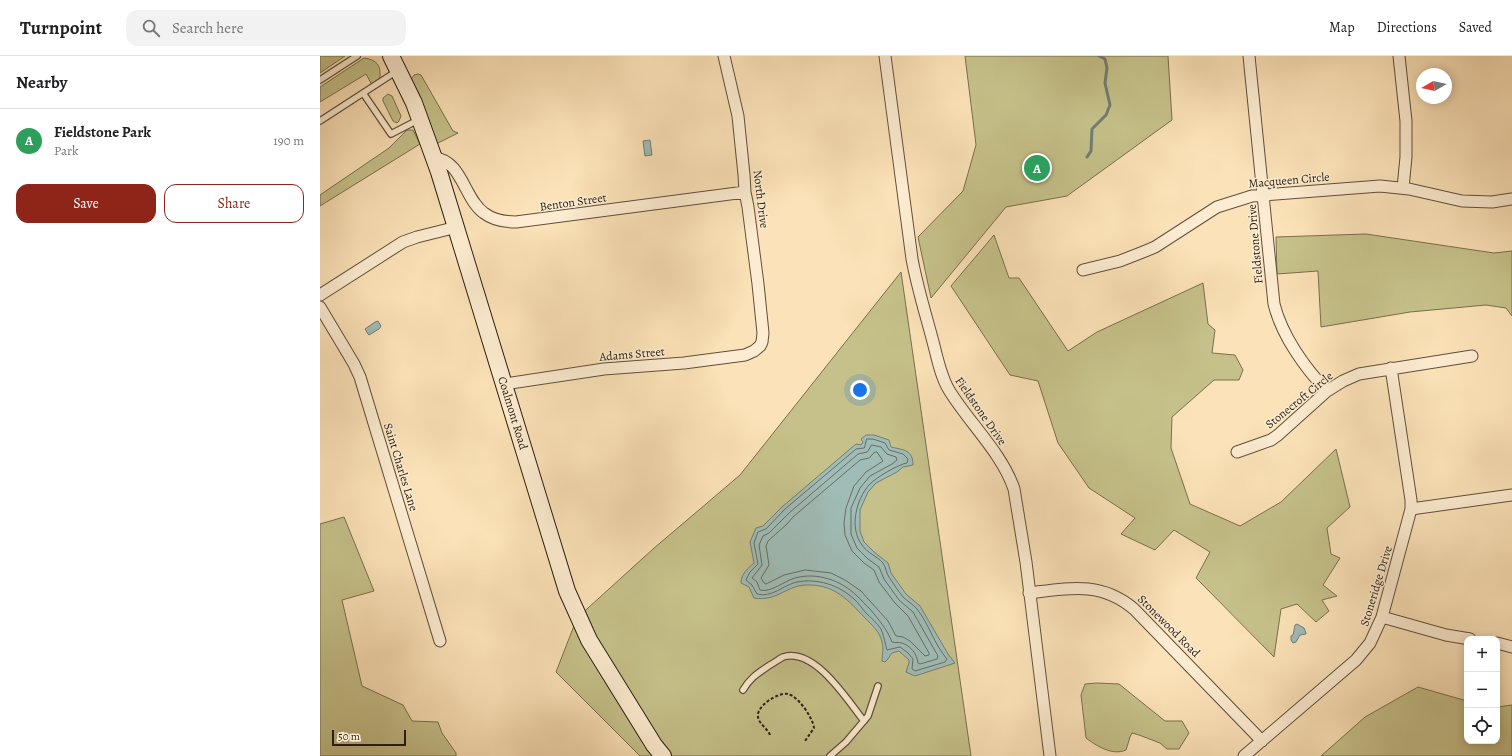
<!DOCTYPE html>
<html lang="en">
<head>
<meta charset="utf-8">
<style>
	:root { --surface:#fff; --page:#f2f2f2; --text:#202124; --muted:#757577; --line:#e0e0e0; --accent:#8f2418 }
	body { margin:0; font-family:Alegreya,serif; background:var(--page); color:var(--text) }
	.controls { position:absolute; right:12px; bottom:12px; display:grid; overflow:hidden; border-radius:8px; box-shadow:0 2px 10px #0003 }
	.controls button { width:36px; height:36px; display:grid; place-items:center; padding:0; border:0; border-bottom:1px solid var(--line); background:var(--surface); color:var(--text); font:20px sans-serif }
	.compass { position:absolute; left:1096px; top:12px; width:36px; height:36px; border-radius:50%; background:var(--surface); box-shadow:0 2px 10px #0003; rotate:261deg }
	.scale { position:absolute; left:12px; bottom:10px; width:74px; box-sizing:border-box; padding-left:4px; border:2px solid #2b2012; border-top:0; font-size:11px; line-height:14px; white-space:nowrap; color:#2b2012; -webkit-text-stroke:3px #fdecd1; paint-order:stroke }
	.you { position:absolute; left:540px; top:334px; width:14px; height:14px; margin:-10px; border:3px solid #fff; border-radius:50%; background:#1a73e8; box-shadow:0 0 0 6px #1a73e833 }
	.badge { display:grid; place-items:center; width:26px; height:26px; border-radius:50%; background:var(--accent); color:#fff; font-size:13px; font-weight:700 }
	.pin { position:absolute; translate:-50% -50%; border:2px solid #fff; box-shadow:0 1px 4px #0006 }
	.list { margin:0; padding:0; list-style:none }
	h2 { display:flex; justify-content:space-between; align-items:center; height:52px; margin:0; padding:0 16px; font-size:17px }
	h2 small { font-size:13px; font-weight:400; color:var(--muted) }
	.list li { display:grid; grid-template-columns:26px 1fr auto; gap:12px; align-items:center; box-sizing:border-box; height:64px; padding:0 16px; border-top:1px solid var(--line) }
	.list b { display:block; font-size:15px; white-space:nowrap }
	.list p { margin:0; font-size:13px; white-space:nowrap; color:var(--muted) }
	.list em { font-size:13px; font-style:normal; color:var(--muted) }
	.actions { display:flex; gap:8px; padding:12px 16px }
	.actions a { flex:1; padding:9px 0; border:1px solid var(--accent); border-radius:12px; text-align:center; font-size:14px; color:var(--accent) }
	.actions .main { background:var(--accent); color:#fff }
	.icon { flex:none; width:22px; height:22px; fill:none; stroke:currentColor; stroke-width:2; stroke-linecap:round; stroke-linejoin:round }
	.map { position:relative; flex:none; width:1192px; height:700px; overflow:hidden }
	header { display:flex; align-items:center; gap:24px; box-sizing:border-box; height:56px; padding:0 20px; background:var(--surface); border-bottom:1px solid var(--line) }
	header strong { font-size:19px }
	nav { display:flex; gap:22px; margin-inline-start:auto; font-size:14px }
	.search { width:280px; height:36px; background:var(--page); display:flex; align-items:center; gap:10px; box-sizing:border-box; padding:0 14px; border-radius:12px; color:var(--muted); font-size:15px }
	main { display:flex }
	aside { flex:1; background:var(--surface) }
	.map>svg:first-child { display:block }
	.green { fill:#c6c18a; stroke:#78704e }
	.water { fill:#a0bcb6; stroke:#717e74 }
	.lines { fill:none; stroke-linecap:round; stroke-linejoin:round }
	.shore { stroke:#666e64; stroke-width:1 }
	.stream { stroke:#717e74; stroke-width:3 }
	.lane-casing { stroke:#5f503c; stroke-width:8 }
	.street-casing { stroke:#5f503c; stroke-width:13 }
	.secondary-casing { stroke:#2b2012; stroke-width:18 }
	.path { stroke:#2b2012; stroke-width:2; stroke-dasharray:3 2; stroke-linecap:butt }
	.lane { stroke:#fdecd1; stroke-width:5.5 }
	.street { stroke:#fdecd1; stroke-width:11 }
	.secondary { stroke:#fdecd1; stroke-width:16 }
	.labels { text-anchor:middle; dominant-baseline:central; stroke-width:3; stroke-linejoin:round; paint-order:stroke }
	.street-label { font-size:12px; fill:#2b2012; stroke:#fdecd1 }
</style>
</head>
<body>
<header>
<strong>Turnpoint</strong>
<div class="search"><svg class="icon" aria-label="search" viewBox="0 0 24 24"><circle cx="10" cy="10" r="6"/><path d="M15 15l6 6"/></svg>Search here</div>
<nav><a>Map</a><a>Directions</a><a>Saved</a></nav>
</header>
<main>
<aside>
<h2>Nearby<small></small></h2>
<ul class="list">
<li><span class="badge" style="background:#2e9e5b">A</span><div><b>Fieldstone Park</b><p>Park</p></div><em>190 m</em></li>
</ul>
<div class="actions"><a class="main">Save</a><a>Share</a></div>
</aside>
<div class="map">
<svg width="1192" height="700" viewBox="0 0 1192 700">
	<rect width="100%" height="100%" fill="#fce2b8"/>
	<filter id="stains"><feTurbulence type="fractalNoise" baseFrequency=".005" numOctaves="4"/><feColorMatrix values="0 0 0 0 .2 0 0 0 0 .09 0 0 0 0 .02 0 0 0 .5 -.17"/></filter>
	<radialGradient id="worn" r=".72"><stop offset=".6" stop-color="#630" stop-opacity="0"/><stop offset="1" stop-color="#630" stop-opacity=".3"/></radialGradient>
	<path class="green" d="M0,0h25l-25,17z
		M645,0h203l4,64 -105,76 -61,11 -75,91 -13,-61 45,-46 13,-46z
		M44,2c13,2 17,7 16,20l-8,7 -6,-11 -46,28v-15z
		M98,18l3,1 32,56 5,2 -24,12 -23,-66 3,-4z
		M68,38l4,2 9,20 -2,5 -2,2 -4,-2 -10,-20v-3z
		M87,74h6l7,14 -100,62v-11l69,-47z
		M1046,178l128,19 18,-2v65l-6,-8 -20,-3 -76,7 -89,15 -3,-56 -41,3 -1,-37z
		M674,179l15,43h10l49,73 29,-19 106,-49 5,41 7,6 -3,23 23,2 8,15 -4,10h-25l-42,37 -1,31 19,56 50,22 41,-24 55,-53 14,58 -23,21 4,26 9,4 -17,27 14,11 -15,4 7,11 -13,11 -19,-18 -16,5 -7,48 -78,-79 14,-26 -36,-22 -19,20 -34,-16 14,-16 -46,-30 -31,-45 -20,-62 -28,-6 -59,-89z
		M581,216l70,484h-331l-84,-84 21,-54 76,-69 87,-74z
		M24,461l30,74 -32,9 20,86 41,19 9,16 26,1 4,11 14,20v3h-136v-232z
		M777,627l22,1 46,37h17l7,12 -10,16h-12l-7,-6 -21,-8 -7,-2 -2,4 -4,13c-14,6 -29,-4 -40,-12l-5,-43 4,-11z
		M1098,631l49,14v40h30v-34l15,-2v51h-191l44,-39z"/>
	<path class="water" d="M330,84l2,15 -7,1 -2,-15z
		M58,265l3,5 -2,3 -10,6 -1,-1 -3,-5 10,-7z
		M546,379h8l15,5 2,7c13,3 22,3 22,18l-10,2 -6,5 -21,11 -8,9 -8,18v21l4,11 10,10 14,11 3,10 15,21 14,12 28,48 7,9 -40,13 -9,-4 3,-9v-3l-10,-9 -7,2 -5,7 -2,2 -3,-1c0,-6 2,-13 0,-19 -2,-10 -10,-17 -17,-24 -17,-18 -30,-33 -56,-33 -22,-1 -31,17 -55,13l-5,-11 -8,-4c0,-9 7,-15 13,-20l-4,-21 6,-14 7,-2 19,-19 74,-63 5,1 2,-3 -2,-3z
		M977,568l7,4 2,5v1l-6,1 -4,7 -3,1 -2,-3v-4l2,-1 2,-10z"/>
	<g class="lines">
		<path class="shore" d="M547,383h6l12,4 4,7 14,4 5,5 -1,4c-8,1 -32,15 -38,22 -13,15 -20,43 -7,60 5,8 15,11 21,18 3,4 3,10 6,14 4,6 9,14 14,20 4,4 10,7 14,12 12,15 17,35 30,50l-2,3 -30,9 -3,-2 1,-10 -5,-6 -8,-6 -13,3c-2,-7 -3,-14 -6,-21 -4,-6 -10,-11 -15,-16 -4,-4 -7,-10 -12,-14 -15,-14 -37,-21 -57,-17 -14,3 -25,16 -40,12l-5,-9 -6,-5 4,-8 8,-8 -4,-21 4,-11 8,-3 19,-20 71,-60 8,-1z
			M552,389l9,2 6,7 9,3 1,3 -5,4 -22,12 -10,12 -9,20v26l6,14 11,11 11,8 5,12 15,21 14,12 25,44 -1,3 -17,5 -2,-1c-1,-9 -7,-17 -16,-20 -3,-1 -7,0 -10,-1 -5,-13 -13,-22 -22,-33 -5,-4 -8,-9 -13,-13 -16,-16 -40,-24 -62,-18 -11,3 -24,15 -35,12l-3,-8 -5,-4 10,-13 -3,-20 4,-9 6,-3 20,-20 69,-59 9,-2z
			M555,396h2l6,9 -17,11 -12,14 -8,22 -2,15 1,12 7,16 12,12 10,7 5,12 16,21 13,13 21,37v2l-4,1 -15,-15 -7,-4 -7,-1 -8,-15 -27,-30 -16,-11 -14,-7 -26,-3 -21,5 -18,9 -2,-1 -3,-5 8,-13 -3,-19 2,-5 19,-17 6,-7 67,-57 9,-2z"/>
		<path class="stream" d="M767,101l4,-6 1,-22 14,-14 4,-10 -5,-22 2,-15 -2,-9 -6,-3"/>
		<g class="lane-casing">
			<path id="lane" d="M0,24l37,-24
				M43,37l28,41 27,-14
				M0,65l77,-50
				M423,634c8,-13 14,-16 27,-25 4,-2 9,-6 13,-8 32,-10 65,44 81,64
				M510,700l16,-14 22,-26 10,-30"/>
		</g>
		<g class="street-casing">
			<path id="street" d="M565,0l27,203c5,27 13,53 20,79 5,18 8,37 17,52 20,33 53,63 65,99l12,73 24,194
				M929,0l25,248c8,32 31,64 53,87
				M1079,0l7,65v36l-3,31
				M114,102c28,2 30,41 50,55 9,7 21,9 32,9l229,-30
				M763,214l37,-9 23,-9 12,-5 62,-40 35,-11 128,-10 29,3 53,12 30,1 20,-3
				M0,239l83,-53 14,-5 40,-10
				M0,251l34,57 6,13 80,264
				M185,328l99,-15 80,-6 61,-8 9,-4 6,-5 2,-4 1,-9 -5,-49 -10,-77 -3,-15 -1,-17 -6,-59 -14,-60
				M917,396l34,-12 7,-5 49,-44 16,-10 16,-7 113,-18
				M1091,453l101,-14
				M709,537c40,-5 72,-12 105,16l128,132
				M1062,561l64,18 24,4
				M1177,587l15,4
				M924,700l112,-96 14,-17 12,-26 29,-108v-9l-20,-132"/>
		</g>
		<g class="secondary-casing">
			<path id="secondary" d="M71,0l23,47 25,69 128,419 22,49 65,105 9,11"/>
		</g>
		<path class="path" d="M450,679c-2,-6 -11,-11 -12,-18 -2,-11 20,-25 30,-23 10,2 25,24 26,34l-9,13"/>
		<use href="#lane" class="lane"/>
		<use href="#street" class="street"/>
		<use href="#secondary" class="secondary"/>
	</g>
	<g class="labels">
		<g class="street-label">
			<text transform="translate(969 124) rotate(-5)">Macqueen Circle</text>
			<text transform="translate(441 143) rotate(83)">North Drive</text>
			<text transform="translate(253 146) rotate(-8)">Benton Street</text>
			<text transform="translate(935 188) rotate(-95)">Fieldstone Drive</text>
			<text transform="translate(312 298) rotate(-5)">Adams Street</text>
			<text transform="translate(979 344) rotate(-39)">Stonecroft Circle</text>
			<text transform="translate(661 355) rotate(55)">Fieldstone Drive</text>
			<text transform="translate(193 357) rotate(73)">Coalmont Road</text>
			<text transform="translate(81 411) rotate(73)">Saint Charles Lane</text>
			<text transform="translate(1056 530) rotate(-73)">Stoneridge Drive</text>
			<text transform="translate(849 570) rotate(45)">Stonewood Road</text>
		</g>
	</g>
	<rect width="100%" height="100%" filter="url(#stains)"/>
	<rect width="100%" height="100%" fill="url(#worn)"/>
</svg>
<div class="controls">
<button>+</button>
<button>−</button>
<button><svg class="icon" aria-label="locate" viewBox="0 0 24 24"><circle cx="12" cy="12" r="6"/><path d="M12 2v4M12 18v4M2 12h4M18 12h4"/></svg></button>
</div>
<svg class="compass" viewBox="-18 -18 36 36"><path d="M0-13l5 13h-10z" fill="#e53935"/><path d="M0 13l5-13h-10z" fill="#757577"/></svg>
<div class="scale">50 m</div>
<div class="you"></div>
<div class="pin badge" style="left:717px;top:112px;background:#2e9e5b">A</div>
</div>
</main>
</body>
</html>
